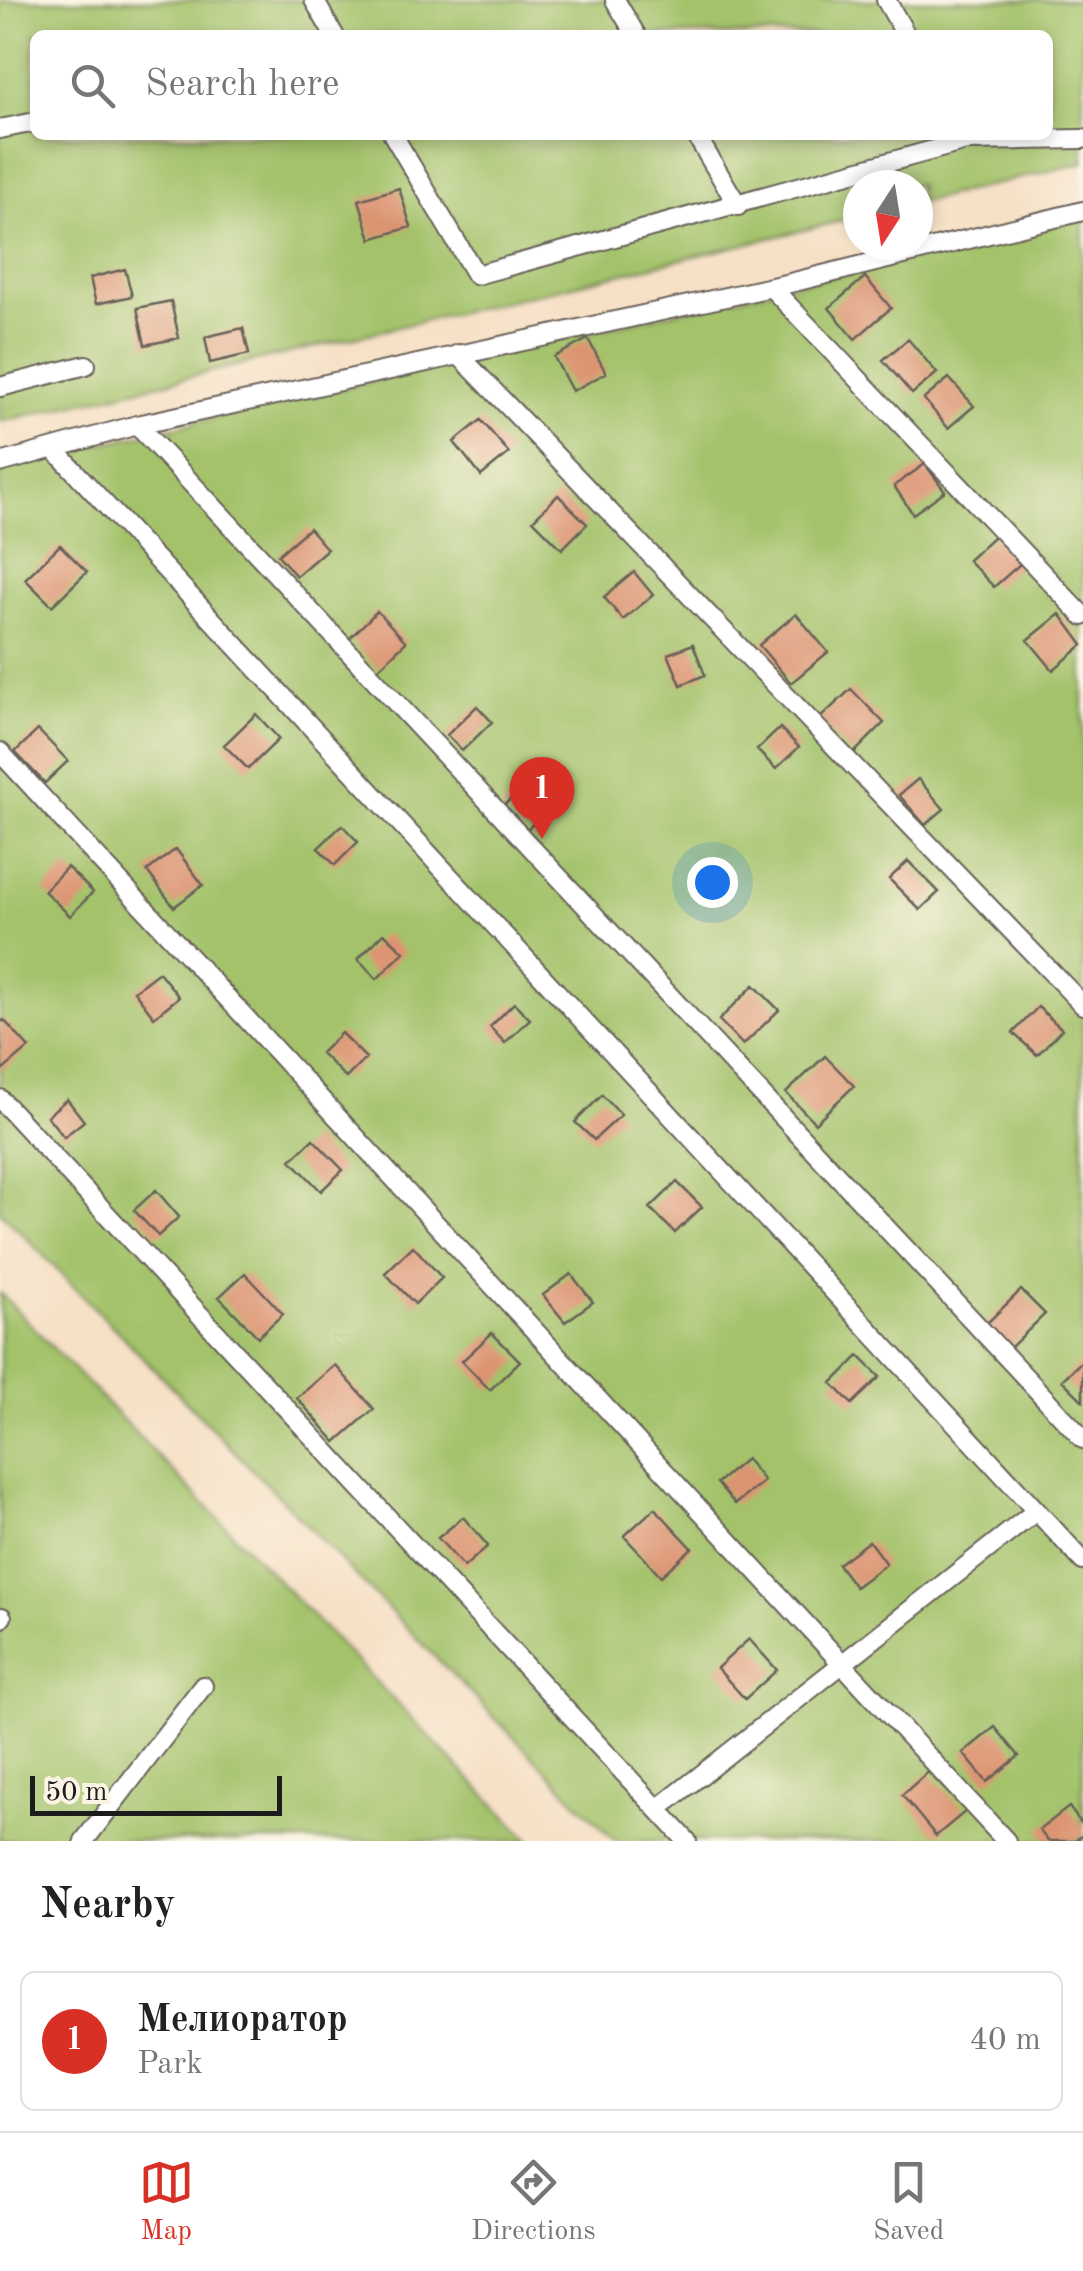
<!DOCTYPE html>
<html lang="en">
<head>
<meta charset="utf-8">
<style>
	:root { --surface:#fff; --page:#f2f2f2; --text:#222; --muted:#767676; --line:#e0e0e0; --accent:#d93025 }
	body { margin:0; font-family:"Old Standard TT",serif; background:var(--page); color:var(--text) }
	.compass { position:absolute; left:843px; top:170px; width:90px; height:90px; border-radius:50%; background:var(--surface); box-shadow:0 5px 15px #0003; rotate:192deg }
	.scale { position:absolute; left:30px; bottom:25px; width:252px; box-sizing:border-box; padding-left:10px; border:5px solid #1c1c1c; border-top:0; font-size:28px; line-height:35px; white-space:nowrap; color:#1c1c1c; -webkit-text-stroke:8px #fcf5e5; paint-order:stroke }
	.you { position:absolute; left:712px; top:882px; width:35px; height:35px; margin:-25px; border:8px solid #fff; border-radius:50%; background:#1a73e8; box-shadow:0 0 0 15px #1a73e833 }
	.badge { display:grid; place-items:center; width:65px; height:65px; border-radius:50%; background:var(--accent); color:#fff; font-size:32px; font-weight:700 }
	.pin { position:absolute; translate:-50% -82px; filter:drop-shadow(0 2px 5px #0008) }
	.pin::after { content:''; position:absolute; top:52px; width:35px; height:30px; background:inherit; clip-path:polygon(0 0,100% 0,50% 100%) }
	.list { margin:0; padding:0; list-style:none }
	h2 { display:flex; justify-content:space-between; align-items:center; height:130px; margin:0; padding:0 40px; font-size:42px }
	h2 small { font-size:32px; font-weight:400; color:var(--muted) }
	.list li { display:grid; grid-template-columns:65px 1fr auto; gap:30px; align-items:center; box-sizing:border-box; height:140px; margin:0 20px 20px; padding:0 20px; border:2px solid var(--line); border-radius:15px }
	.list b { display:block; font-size:38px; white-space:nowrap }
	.list p { margin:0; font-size:32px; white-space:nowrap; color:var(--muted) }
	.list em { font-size:32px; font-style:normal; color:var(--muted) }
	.icon { flex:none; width:55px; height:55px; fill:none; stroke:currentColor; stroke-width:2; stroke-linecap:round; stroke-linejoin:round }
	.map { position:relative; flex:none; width:1083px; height:1841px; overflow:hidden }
	.search { position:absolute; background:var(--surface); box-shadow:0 5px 15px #0003; left:30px; right:30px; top:30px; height:110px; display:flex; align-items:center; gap:25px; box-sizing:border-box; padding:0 35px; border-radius:15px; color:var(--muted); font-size:38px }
	.sheet { height:290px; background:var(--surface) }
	nav { display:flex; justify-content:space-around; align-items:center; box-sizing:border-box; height:140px; border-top:2px solid var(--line); background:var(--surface); font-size:28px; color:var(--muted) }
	nav a { display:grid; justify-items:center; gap:5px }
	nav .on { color:var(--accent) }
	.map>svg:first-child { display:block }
	.green { fill:#a3c26a; stroke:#606f43; stroke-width:2.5; fill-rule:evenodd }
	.building { fill:#dc9472 }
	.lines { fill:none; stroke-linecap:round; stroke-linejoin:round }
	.lane-casing { stroke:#686158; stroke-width:22 }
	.lane { stroke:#fff; stroke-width:18 }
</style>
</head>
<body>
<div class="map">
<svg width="1083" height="1841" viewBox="0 0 1083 1841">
	<rect width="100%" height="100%" fill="#fcf5e5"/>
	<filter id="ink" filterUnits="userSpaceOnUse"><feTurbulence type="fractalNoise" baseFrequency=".01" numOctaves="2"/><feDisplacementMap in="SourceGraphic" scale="20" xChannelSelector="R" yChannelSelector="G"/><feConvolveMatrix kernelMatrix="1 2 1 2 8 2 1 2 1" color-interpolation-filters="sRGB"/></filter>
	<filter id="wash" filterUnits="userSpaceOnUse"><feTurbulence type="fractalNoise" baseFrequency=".0048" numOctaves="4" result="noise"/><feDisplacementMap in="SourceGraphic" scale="40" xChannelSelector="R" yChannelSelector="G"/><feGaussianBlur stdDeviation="2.25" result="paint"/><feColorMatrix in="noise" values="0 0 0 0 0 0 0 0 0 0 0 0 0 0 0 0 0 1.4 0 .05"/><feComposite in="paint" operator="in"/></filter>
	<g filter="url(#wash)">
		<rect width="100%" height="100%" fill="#f6e0c6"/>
		<path class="green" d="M0,0h1083v163l-165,40v-18h-60v32l-858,205zM35,35h1013v100h-1013z
			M1083,218v1623h-468l-615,-630v-744z
			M0,1293l530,548h-530z"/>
		<g id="blocks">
			<path class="building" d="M399,188l12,39 -40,12 -12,-39z
				M125,269l7,27 -36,8 -6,-26z
				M865,277l26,31 -36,31 -26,-31z
				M171,301l8,37 -34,7 -8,-37z
				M243,328l6,26 -39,9 -5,-26z
				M588,339l18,34 -34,18 -18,-34z
				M908,339l29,34 -25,21 -29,-34z
				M949,378l25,28 -26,22 -24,-29z
				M481,420l28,33 -28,23 -27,-34z
				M925,464l20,27 -32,23 -19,-28z
				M558,495l29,29 -25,25 -29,-29z
				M309,528l18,21 -31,27 -18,-21z
				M994,536l26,28 -26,23 -26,-27z
				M60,545l27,27 -35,34 -27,-27z
				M634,572l19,23 -30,25 -19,-23z
				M377,611l29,31 -28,27 -29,-30z
				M796,614l32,38 -37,31 -32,-38z
				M1060,614l23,31 -30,25 -25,-30z
				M693,644l12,31 -24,10 -13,-31z
				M851,689l33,34 -32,32 -34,-35z
				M477,706l15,16 -30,29 -15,-16z
				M256,714l23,25 -31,30 -24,-24z
				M780,728l19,19 -23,22 -19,-19z
				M38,730l30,31 -23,22 -30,-31z
				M918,779l26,30 -19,16 -26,-30z
				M526,784l23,24 -24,24 -23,-25z
				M342,825l16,17 -23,23 -17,-17z
				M176,849l27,36 -29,22 -27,-36z
				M908,861l31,31 -19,18 -31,-31z
				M67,867l26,25 -23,24 -26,-25z
				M384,933l20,19 -27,27 -19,-20z
				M159,972l20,25 -25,20 -20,-26z
				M754,985l25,25 -36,35 -24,-25z
				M514,1003l16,16 -25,24 -15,-16z
				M1038,1007l24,22 -25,26 -24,-22z
				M4,1020l25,28 -27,23 -2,-48z
				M341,1033l25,25 -20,20 -25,-25z
				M825,1056l29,30 -39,37 -29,-30z
				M602,1095l19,20 -27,25 -19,-18z
				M67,1099l17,22 -20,16 -17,-21z
				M313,1139l30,31 -22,21 -30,-31z
				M677,1182l25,25 -27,26 -25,-25z
				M156,1190l23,27 -21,19 -24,-26z
				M413,1246l29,32 -27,26 -30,-31z
				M245,1273l38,41 -25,23 -39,-40z
				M571,1274l22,28 -28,20 -22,-27z
				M1021,1290l24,24 -36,35 -24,-24z
				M492,1333l28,28 -30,29 -28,-29z
				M859,1356l21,21 -28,27 -20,-21z
				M1083,1360v41l-21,-21z
				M335,1365l39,44 -38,33 -39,-44z
				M746,1459l18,22 -29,23 -18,-21z
				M655,1508l37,40 -31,28 -37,-40z
				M463,1517l25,29 -24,21 -26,-29z
				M869,1541l17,23 -31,23 -17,-23z
				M749,1639l28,31 -32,29 -28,-31z
				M995,1727l24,29 -32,26 -24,-29z
				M928,1772l38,39 -30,25 -34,-41z
				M1069,1807l14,19v9l-8,6h-27l-9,-11z"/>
		</g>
	</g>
	<g filter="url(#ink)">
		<use href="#blocks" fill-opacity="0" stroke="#686158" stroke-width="2.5"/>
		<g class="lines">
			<g class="lane-casing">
				<path id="lane" d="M314,0l20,35
					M615,0l21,35
					M886,0l20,35
					M0,129l35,-7
					M393,135l83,140 490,-134 117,-2
					M696,135l42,71
					M771,287l312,329
					M458,354l625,651
					M0,387l86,-22
					M137,425l946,1014
					M54,449l1029,1112
					M0,463l137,-38 653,-142 293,-72
					M0,752l1006,1089
					M0,1099l687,742
					M0,1619l2,-2
					M658,1809l378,-298
					M84,1841l119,-155"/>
			</g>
			<use href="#lane" class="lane"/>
		</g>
	</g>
</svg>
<svg class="compass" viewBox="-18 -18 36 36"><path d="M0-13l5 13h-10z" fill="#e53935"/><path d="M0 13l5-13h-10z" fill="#767676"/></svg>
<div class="scale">50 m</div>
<div class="you"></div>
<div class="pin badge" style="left:542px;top:839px">1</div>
<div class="search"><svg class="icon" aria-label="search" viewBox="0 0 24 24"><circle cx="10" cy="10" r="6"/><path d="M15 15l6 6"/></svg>Search here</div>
</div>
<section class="sheet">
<h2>Nearby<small></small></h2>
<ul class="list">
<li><span class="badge">1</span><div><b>Мелиоратор</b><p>Park</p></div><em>40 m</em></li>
</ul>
</section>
<nav>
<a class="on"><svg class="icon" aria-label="map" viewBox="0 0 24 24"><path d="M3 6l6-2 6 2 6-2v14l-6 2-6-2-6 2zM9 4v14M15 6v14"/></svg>Map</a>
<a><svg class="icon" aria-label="directions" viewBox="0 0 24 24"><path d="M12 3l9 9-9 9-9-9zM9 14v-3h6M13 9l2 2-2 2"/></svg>Directions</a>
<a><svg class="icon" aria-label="saved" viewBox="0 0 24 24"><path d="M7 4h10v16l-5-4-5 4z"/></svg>Saved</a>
</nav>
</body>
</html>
